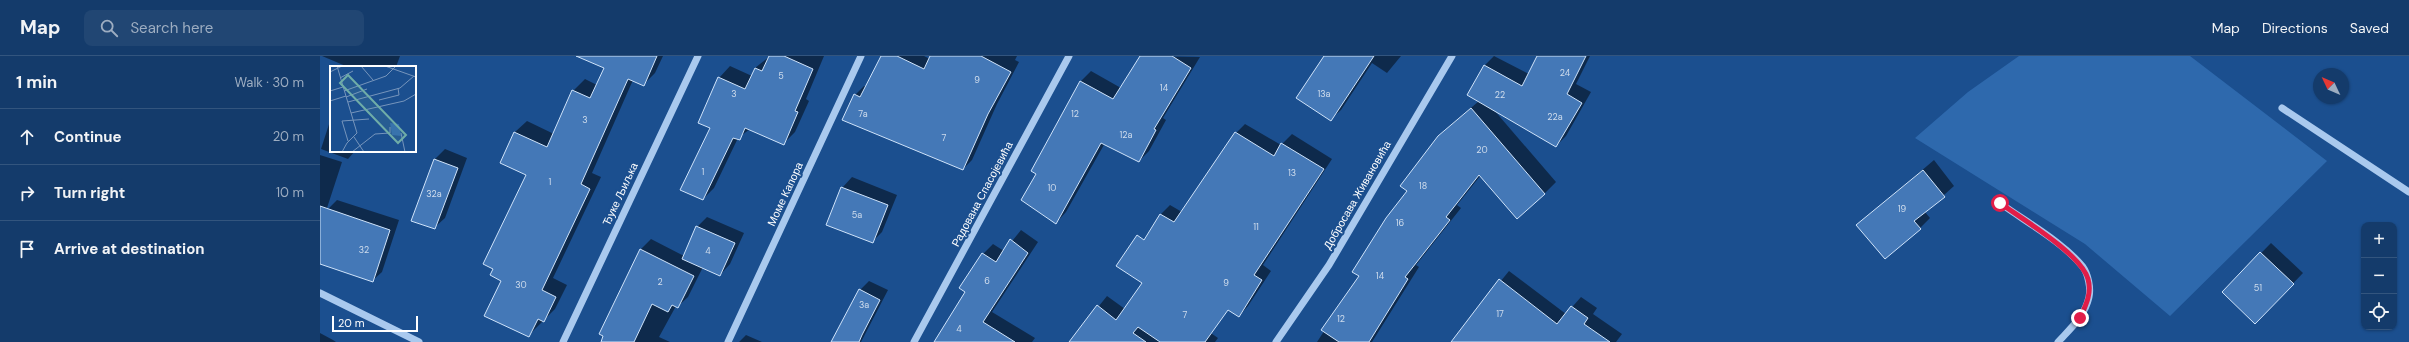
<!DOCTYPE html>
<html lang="en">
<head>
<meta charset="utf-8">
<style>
	:root { --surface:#143b6b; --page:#214673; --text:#f1f3f6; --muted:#9dadc1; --line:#33557e }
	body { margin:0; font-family:"DM Sans",sans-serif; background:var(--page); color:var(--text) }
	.controls { position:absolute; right:12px; bottom:12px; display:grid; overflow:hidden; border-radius:8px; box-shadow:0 1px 3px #0004 }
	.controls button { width:36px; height:36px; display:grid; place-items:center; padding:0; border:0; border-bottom:1px solid var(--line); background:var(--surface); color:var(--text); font:20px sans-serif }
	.compass { position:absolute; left:1993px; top:12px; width:36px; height:36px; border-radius:50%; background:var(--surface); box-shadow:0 1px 3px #0004; rotate:314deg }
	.scale { position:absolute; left:12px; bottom:10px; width:86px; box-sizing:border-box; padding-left:4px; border:2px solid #fff; border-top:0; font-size:11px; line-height:14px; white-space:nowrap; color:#fff; -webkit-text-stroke:3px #1b4f8f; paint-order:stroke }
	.stop { position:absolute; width:12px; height:12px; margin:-9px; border:3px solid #e11d48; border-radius:50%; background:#fff }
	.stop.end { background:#e11d48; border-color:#fff; box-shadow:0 1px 4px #0008 }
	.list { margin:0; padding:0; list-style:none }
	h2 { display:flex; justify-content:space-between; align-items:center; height:52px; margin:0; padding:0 16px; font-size:17px }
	h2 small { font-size:13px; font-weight:400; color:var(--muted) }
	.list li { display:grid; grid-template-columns:26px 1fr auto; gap:12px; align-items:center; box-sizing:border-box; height:56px; padding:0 16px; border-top:1px solid var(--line) }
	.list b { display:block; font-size:15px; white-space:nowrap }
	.list em { font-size:13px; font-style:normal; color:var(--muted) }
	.icon { flex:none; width:22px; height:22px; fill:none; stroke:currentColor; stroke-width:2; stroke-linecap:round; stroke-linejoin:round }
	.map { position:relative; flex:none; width:2089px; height:286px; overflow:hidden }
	header { display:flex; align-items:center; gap:24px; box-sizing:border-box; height:56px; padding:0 20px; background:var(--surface); border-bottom:1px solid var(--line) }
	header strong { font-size:19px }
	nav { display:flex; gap:22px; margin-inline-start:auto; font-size:14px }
	.search { width:280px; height:36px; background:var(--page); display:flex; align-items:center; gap:10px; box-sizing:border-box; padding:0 14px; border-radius:8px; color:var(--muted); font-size:15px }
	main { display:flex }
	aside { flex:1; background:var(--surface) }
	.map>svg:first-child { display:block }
	.green { fill:#2e69ad }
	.shadow { fill:#0007 }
	.building { fill:#4478b7; stroke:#cfe3fa }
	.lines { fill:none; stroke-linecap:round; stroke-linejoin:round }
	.minor { stroke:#a9c9ee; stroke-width:7 }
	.route { stroke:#e11d48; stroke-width:5 }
	.labels { text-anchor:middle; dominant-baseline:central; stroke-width:4; stroke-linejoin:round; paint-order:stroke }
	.number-label { font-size:9px; fill:#d0dded }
	.street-label { font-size:11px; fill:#fff; stroke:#1b4f8f }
	.inset-road { fill:none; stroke:#7695bc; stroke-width:1 }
	.view { fill:#6fada8; fill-opacity:0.15; stroke:#6fada8; stroke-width:2 }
	.inset-edge { fill:none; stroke:#fff; stroke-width:2 }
</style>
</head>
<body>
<header>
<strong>Map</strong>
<div class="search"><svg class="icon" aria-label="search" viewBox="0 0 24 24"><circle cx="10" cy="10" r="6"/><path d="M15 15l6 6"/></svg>Search here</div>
<nav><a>Map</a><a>Directions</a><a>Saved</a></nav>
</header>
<main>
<aside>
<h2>1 min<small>Walk · 30 m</small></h2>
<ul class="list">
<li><svg class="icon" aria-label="ahead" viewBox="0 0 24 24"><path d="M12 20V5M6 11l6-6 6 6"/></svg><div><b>Continue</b></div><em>20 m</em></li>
<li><svg class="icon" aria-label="right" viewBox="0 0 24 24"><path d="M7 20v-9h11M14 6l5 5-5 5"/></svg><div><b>Turn right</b></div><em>10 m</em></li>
<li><svg class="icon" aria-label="arrive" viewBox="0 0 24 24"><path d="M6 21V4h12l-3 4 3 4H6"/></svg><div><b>Arrive at destination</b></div></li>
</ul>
</aside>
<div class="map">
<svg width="2089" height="286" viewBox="0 0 2089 286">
	<rect width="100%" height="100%" fill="#1b4f8f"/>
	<path class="green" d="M1699,0h171l137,105 -157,155 -85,-72 -170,-106 53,-46z"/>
	<path class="shadow" d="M2,0h78l-4,11h-48z
		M290,0h53l-8,17 -12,12 -10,-5 -41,93 9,4 -48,101 14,7 -12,24 -27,27 -26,-56 -8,-12 33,-93 -26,-13 14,-30 12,-11 27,13 19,-43 12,-12 12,6z
		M450,0h54l-18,43 3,2 -14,31 -11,11 -34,-14 -12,9 -24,50 -11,11 16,-121 11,-12 22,10 3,-8z
		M562,0h42l6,3 1,-3h86l-2,4 4,2 -22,42 -25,56 -9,9 -108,-74 9,-9 2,1z
		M821,0l59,1 -37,61 3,2 -17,31 -10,10 -34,-18 -39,69 -10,11 -18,-50 -6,-3 49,-89 10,-10 30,17z
		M1005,0h76l-14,17 -15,-10 -31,47 -11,10z
		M1174,0l35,18 9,-18h52l-14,28 15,8 -25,44 -10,10 -62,-36 62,72 -12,12 -63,-19 -24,30 4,3 -45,57 3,2 -47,75h-55l43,-66 49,-85 42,-66 28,-24 -11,-6 17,-30z
		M11,62v33h24l-7,8 -27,-10z
		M925,68l36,21 11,-11 40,25 -69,106 8,6 -23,35 -9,10 -78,-102 9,-9 12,7 54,-79z
		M125,93l22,9 -22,60 -11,10 1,-69z
		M0,99l22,7 -15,46 -7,7z
		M1614,104l20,26 -29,26 5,6 -10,10 -62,-3z
		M532,121l45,18 -15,37 -10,10 -30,-54z
		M17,144l62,20 -17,52 -10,9 -52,-29v-18l8,-25z
		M387,161l37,16 -14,31 -10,11 -17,-8 -15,30 -11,10 -1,-1 -17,31 11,5h-68l3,-7 -5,-1 41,-85 10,-10 33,17 13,-29z
		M701,174l17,12 -46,70 43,26 -3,4h-87l38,-88 10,-10 11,7z
		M1951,187l32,30 -48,50 -32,-31z
		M1189,215l57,43 15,-17 16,11 -4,6 29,20 -6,8h-165z
		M549,225l19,9 -27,52h-29l28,-52z
		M824,231l74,51 -3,4h-145l37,-46 18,13z
		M0,277l13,7 3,2h-16z
		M426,279l16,7h-23z"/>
	<path class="building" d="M256,0h81l-13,30 -16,-7 -47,105 9,5 -48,101 14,7 -12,25 -6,-3 -9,18 -45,-21 17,-35 -11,-6 3,-6 -10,-5 43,-89 -26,-12 14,-31 33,15 25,-57 18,8 14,-30z
		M449,0h15l29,13 -18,42 3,1 -14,33 -39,-17 -5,12 -7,-2 -30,62 -23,-10 30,-62 -12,-5 20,-46 27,12 10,-21 7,3z
		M561,0h16l27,13 6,-13h51l30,16 -23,42 -25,56 -121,-50 12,-26 6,3z
		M820,0h32l19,12 -37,61 2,1 -17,32 -38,-19 -45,81 -35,-24 15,-26 -5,-3 49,-90 33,18z
		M1004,0h50l-43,65 -35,-23z
		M1217,0h49l-19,38 15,9 -26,44 -89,-52 17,-30 38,21z
		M1151,52l74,86 -28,25 -38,-44 -33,42 4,3 -45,57 3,2 -39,63h-30l-18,-12 38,-54 -7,-4 34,-54 21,-27 -7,-5 38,-50z
		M915,76l39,24 7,-13 43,26 -70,106 8,5 -23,37 -11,-7 -23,32h-45l-22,-15 -5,6 13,9h-77l28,-37 19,15 26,-37 -26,-17 21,-31 7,5 16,-26 14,8z
		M114,103l24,9 -23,61 -24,-8z
		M1603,114l22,27 -31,24 7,8 -36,30 -29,-34z
		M521,131l47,18 -15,38 -47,-18z
		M0,150l70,24 -17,52 -53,-18z
		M376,170l39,17 -15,33 -38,-17z
		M690,183l18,14 -45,69 32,20h-81l31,-50 -6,-4 23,-35 14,9z
		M320,193l54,27 -16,32 -6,-3 -4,7 -16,-8 -18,38h-33l2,-6 -4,-2z
		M1940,196l34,32 -39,40 -33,-32z
		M1179,223l58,45 14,-18 17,12 -4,6 26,18h-159z
		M539,233l21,11 -18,35 -3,7h-28z"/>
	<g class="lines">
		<path class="minor" d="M1962,52l127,84
			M1680,147c26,19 63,39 83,64 5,7 8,21 6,30 -4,19 -19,32 -31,45
			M0,237l99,49
			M243,286l135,-286
			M408,286l133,-286
			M594,286l155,-286
			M956,286l53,-77 123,-209"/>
	</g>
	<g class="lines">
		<path class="route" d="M1680,147c22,16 81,51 88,76 4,14 -2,26 -8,39"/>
	</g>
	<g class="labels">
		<g class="number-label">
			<text x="1245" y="17">24</text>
			<text x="461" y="20">5</text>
			<text x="657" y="24">9</text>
			<text x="844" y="32">14</text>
			<text x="414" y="38">3</text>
			<text x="1004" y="38">13a</text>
			<text x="1180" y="39">22</text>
			<text x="543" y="58">7a</text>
			<text x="755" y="58">12</text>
			<text x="1235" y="61">22a</text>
			<text x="265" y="64">3</text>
			<text x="806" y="79">12a</text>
			<text x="624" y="82">7</text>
			<text x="1162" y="94">20</text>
			<text x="383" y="116">1</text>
			<text x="972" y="117">13</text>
			<text x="230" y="126">1</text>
			<text x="1103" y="130">18</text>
			<text x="732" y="132">10</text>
			<text x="114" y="138">32a</text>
			<text x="1582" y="153">19</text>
			<text x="537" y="159">5a</text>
			<text x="1080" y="167">16</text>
			<text x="936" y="171">11</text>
			<text x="44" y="194">32</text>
			<text x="388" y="195">4</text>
			<text x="1060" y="220">14</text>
			<text x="667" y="225">6</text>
			<text x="340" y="226">2</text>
			<text x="906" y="227">9</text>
			<text x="201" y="229">30</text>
			<text x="1938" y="232">51</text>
			<text x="544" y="249">3a</text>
			<text x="1180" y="258">17</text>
			<text x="865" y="259">7</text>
			<text x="1021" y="263">12</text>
			<text x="639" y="273">4</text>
		</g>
		<g class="street-label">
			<text transform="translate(300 138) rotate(-65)">Ђуке Љиљка</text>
			<text transform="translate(465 138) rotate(-65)">Моме Капора</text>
			<text transform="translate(662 138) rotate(-62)">Радована Спасојевића</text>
			<text transform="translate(1037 139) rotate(-60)">Добросава Живановића</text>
		</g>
	</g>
	<g transform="translate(10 10)">
		<rect width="86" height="86" fill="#1b4f8f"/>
		<path d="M60,57l9,1 2,12 -9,-1z" fill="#2e69ad"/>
		<path class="inset-road" d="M7,0l20,67 -10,10 -5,9M31,0l12,14M55,0l31,11M0,6l12,-6M10,12l13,-7M0,25l13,-4M14,25l42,-15 10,-10M16,31l21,-8M49,34l20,-5 -1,-7M0,35l16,-5M18,36l52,-14 14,-12M21,47l53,-12 12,-7M71,67l4,19M24,71l10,15M18,75l-6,-20 27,-2M22,86l23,-18 15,-1v-6"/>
		<path class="view" d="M18,9l58,60 -8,8 -58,-60z"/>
		<rect width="86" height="86" class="inset-edge"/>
	</g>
</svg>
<div class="controls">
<button>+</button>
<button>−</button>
<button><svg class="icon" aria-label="locate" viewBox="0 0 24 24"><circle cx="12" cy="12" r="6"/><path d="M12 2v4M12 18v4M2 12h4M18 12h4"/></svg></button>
</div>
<svg class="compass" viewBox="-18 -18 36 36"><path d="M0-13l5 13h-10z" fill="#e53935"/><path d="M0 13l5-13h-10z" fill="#9dadc1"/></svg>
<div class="scale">20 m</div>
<div class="stop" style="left:1680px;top:147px"></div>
<div class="stop end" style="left:1760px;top:262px"></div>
</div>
</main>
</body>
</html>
